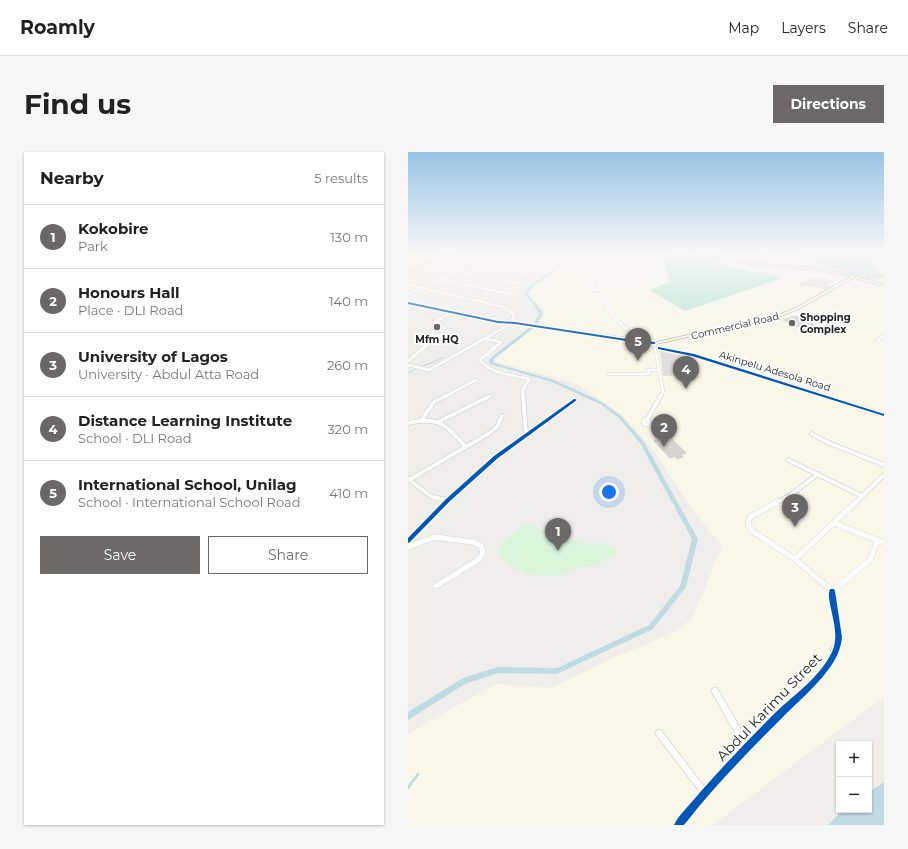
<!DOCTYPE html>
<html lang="en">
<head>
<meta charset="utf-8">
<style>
	:root { --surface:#fff; --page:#f6f6f6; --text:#222; --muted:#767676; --line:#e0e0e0; --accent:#6a6968 }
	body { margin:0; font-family:Montserrat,sans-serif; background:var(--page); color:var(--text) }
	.controls { position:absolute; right:12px; bottom:12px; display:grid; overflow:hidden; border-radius:0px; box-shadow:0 1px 3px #0004 }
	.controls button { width:36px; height:36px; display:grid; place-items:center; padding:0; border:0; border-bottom:1px solid var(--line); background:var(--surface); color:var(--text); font:20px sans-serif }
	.you { position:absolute; left:201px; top:340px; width:14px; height:14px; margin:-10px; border:3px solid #fff; border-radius:50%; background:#1a73e8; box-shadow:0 0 0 6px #1a73e833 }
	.badge { display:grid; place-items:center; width:26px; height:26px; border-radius:50%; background:var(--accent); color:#fff; font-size:13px; font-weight:700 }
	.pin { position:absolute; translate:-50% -33px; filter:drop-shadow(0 1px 2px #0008) }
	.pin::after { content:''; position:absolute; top:21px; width:14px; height:12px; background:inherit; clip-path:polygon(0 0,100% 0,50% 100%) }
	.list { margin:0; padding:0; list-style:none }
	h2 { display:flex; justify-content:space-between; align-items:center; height:52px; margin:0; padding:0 16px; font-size:17px }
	h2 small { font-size:13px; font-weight:400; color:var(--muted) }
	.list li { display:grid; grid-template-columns:26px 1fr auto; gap:12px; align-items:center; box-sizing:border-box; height:64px; padding:0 16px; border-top:1px solid var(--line) }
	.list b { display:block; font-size:15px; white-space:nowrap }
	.list p { margin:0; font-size:13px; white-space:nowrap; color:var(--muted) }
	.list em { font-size:13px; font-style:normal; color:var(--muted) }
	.actions { display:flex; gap:8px; padding:12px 16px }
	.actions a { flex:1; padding:9px 0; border:1px solid var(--accent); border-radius:0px; text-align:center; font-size:14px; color:var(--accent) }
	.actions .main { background:var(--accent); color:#fff }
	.map { position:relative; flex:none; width:476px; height:673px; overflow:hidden; border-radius:0px }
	header { display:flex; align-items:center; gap:24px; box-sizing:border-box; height:56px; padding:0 20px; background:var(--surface); border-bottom:1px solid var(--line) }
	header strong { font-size:19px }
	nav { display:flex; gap:22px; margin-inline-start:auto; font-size:14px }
	.intro { display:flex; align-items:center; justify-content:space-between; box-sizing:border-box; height:96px; padding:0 24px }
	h1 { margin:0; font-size:28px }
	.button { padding:10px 18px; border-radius:0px; background:var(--accent); color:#fff; font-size:14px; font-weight:700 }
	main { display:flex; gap:24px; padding:0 24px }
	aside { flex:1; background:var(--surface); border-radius:0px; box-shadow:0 1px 3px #0004 }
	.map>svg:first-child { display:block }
	.residential { fill:#dfdedc }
	.education { fill:#f8f7e8 }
	.wetland { fill:#d9e6de }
	.park { fill:#daf5da }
	.pitch { fill:#b7e6d2 }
	.parking { fill:#e0dfde }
	.water { fill:#bfdbe3 }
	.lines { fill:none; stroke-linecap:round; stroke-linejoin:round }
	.stream-far1 { stroke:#bfdbe3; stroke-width:1 }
	.stream { stroke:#bfdbe3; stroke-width:2.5 }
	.canal { fill:#bfdbe3; fill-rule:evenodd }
	.building { fill:#d7d4d2; stroke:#d3d0cc }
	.street-far4-casing { stroke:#c9c8c7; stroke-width:3 }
	.street-far3-casing { stroke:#c9c8c7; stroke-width:3.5 }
	.street-far2-casing { stroke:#c9c8c7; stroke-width:5 }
	.street-far1-casing { stroke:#c9c8c7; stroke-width:6 }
	.street-casing { stroke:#c9c8c7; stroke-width:8 }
	.secondary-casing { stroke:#999a82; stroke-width:1 }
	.street-far4 { stroke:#fdfcfc; stroke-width:2.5 }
	.street-far3 { stroke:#fdfcfc; stroke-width:3 }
	.street-far2 { stroke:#fdfcfc; stroke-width:4 }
	.street-far1 { stroke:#fdfcfc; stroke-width:5.5 }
	.street { stroke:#fdfcfc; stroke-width:7 }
	.secondary { fill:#f4f4ed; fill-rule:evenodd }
	.cycleway-casing { stroke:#fff; stroke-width:3 }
	.cycleway { fill:#0057b8; fill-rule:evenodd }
	.poi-dot { fill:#6a6968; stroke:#fff; stroke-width:1.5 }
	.labels { text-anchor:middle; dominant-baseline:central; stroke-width:3.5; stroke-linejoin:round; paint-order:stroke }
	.far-poi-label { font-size:10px; font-weight:bold; fill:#222; stroke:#fff; text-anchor:start }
	.far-street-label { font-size:10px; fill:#222; stroke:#fff }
	.near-street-label { font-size:14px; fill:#222; stroke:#fff }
</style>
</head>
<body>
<header>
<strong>Roamly</strong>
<nav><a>Map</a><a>Layers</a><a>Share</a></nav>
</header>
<div class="intro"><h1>Find us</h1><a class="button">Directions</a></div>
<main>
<aside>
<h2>Nearby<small>5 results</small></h2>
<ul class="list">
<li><span class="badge">1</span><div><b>Kokobire</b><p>Park</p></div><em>130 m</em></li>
<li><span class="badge">2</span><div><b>Honours Hall</b><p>Place · DLI Road</p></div><em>140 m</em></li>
<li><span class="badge">3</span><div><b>University of Lagos</b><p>University · Abdul Atta Road</p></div><em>260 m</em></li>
<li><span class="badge">4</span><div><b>Distance Learning Institute</b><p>School · DLI Road</p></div><em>320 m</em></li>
<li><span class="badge">5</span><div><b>International School, Unilag</b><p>School · International School Road</p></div><em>410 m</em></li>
</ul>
<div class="actions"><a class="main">Save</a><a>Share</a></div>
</aside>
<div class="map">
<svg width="476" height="673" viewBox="0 0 476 673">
	<rect width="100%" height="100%" fill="#f0eeeb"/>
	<path class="residential" d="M464,119l12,3v8l-25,-5z"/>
	<path class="education" d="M160,100h176l7,3 16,1h21l12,1 2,7 72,16 10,-3v420l-171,128h-305v-90l26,-17 63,-34 54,4 66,-32 54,-22 22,-16 29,-72 -31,-38 -41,-63 -29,-31 -43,-29 -20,-7 -61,-16v-4l41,-34 7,-13 -15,-17 4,-9 28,-16z"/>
	<path class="wetland" d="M337,100h139l-19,10 18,10 -12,-1 -13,5 -10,-2v-2l-45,-12 -2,-5 -33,-2v3l-16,-1z"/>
	<path class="park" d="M118,372l56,19h22l13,7 -3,6 -9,3c-5,9 -13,6 -21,7 -10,1 -17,9 -26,10 -8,1 -36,-3 -43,-7 -5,-2 -15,-11 -16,-17 -1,-3 1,-6 2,-9z"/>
	<path class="pitch" d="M265,101l16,2 18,6 6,-2 8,2 -5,2 5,2 35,8 5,-1 22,6 -98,33 -36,-21 20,-8 -5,-21 -5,-2z"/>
	<path class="parking" d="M403,126l5,1 3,-1 15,3 -7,4 6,2 -4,2h-6l-17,-4 -4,2 -5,-2z
		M252,198l28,6 -13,9 11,4 3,6 -26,1z"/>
	<path class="water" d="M388,100h88v7l-10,1 -3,3 7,7 -1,1 -9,-1 -5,4h-6l-13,-5 -34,-8 -4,-5z
		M476,630v43h-55c13,-18 20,-15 40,-15v-18z"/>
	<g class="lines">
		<path class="stream-far1" d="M13,215l22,-9
			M0,221l10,-5"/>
		<path class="stream" d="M0,636l10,-14"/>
		<path class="canal" d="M157,100h2c-2,5 -3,10 -7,15 -6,6 -14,10 -21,15 -5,3 -8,7 -12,11 5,8 12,12 16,21l-8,13 -39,30 -3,3 1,3 60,17 48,22 19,14 23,26 54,97 -12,48 -33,42 -96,45 -59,-1 -33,11 -57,36v-8l55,-34 35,-11 59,1 92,-43 31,-39 12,-47 -52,-96 -21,-25 -19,-14 -48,-22 -62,-18 -1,-4 5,-5 39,-30 6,-11c-3,-8 -10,-13 -14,-21 3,-4 6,-9 11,-12 7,-5 16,-8 22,-14 3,-5 5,-10 7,-15z"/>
	</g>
	<path class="building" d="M280,103l7,2 -22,7 -12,-5 10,-3 6,2z
		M387,164l21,9 -12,4 -21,-9z
		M255,284l1,2 5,-2 17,17 -6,2 3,2 -6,2 -2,-3 -5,2 -16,-17z"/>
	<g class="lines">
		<g class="street-far4-casing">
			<path id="street-far4" d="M51,100l89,15
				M103,100l31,5
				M194,100l9,6
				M249,105l8,-5
				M34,106l92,17
				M91,107l15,-7
				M119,112l15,-7v-5
				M17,113l97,19
				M172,117l20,-2
				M60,122l17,-7
				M8,124l21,-9
				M32,127l70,15
				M185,130l44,-6 9,1
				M438,132l6,2 5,6
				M0,133l96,22 9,7
				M186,136l-2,-3c4,-14 11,-23 24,-29l-7,-4
				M186,136h7l1,2h-10z
				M193,139l3,10 8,13
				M0,141l50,-21
				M41,162l5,-2"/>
		</g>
		<g class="street-far3-casing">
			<path id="street-far3" d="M204,161c11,17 25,24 44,30
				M24,171l19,-10
				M27,173l10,3
				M476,184l-6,3v2l6,5
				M78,187l15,3 -21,18c10,14 33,15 49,19l-6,11v6
				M247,196l8,43 -3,5
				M0,209l19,-16 9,-19
				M0,213l21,5 78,-44 5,-5 2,-5 -2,-3
				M201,222h40l-1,-4h12
				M38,244l30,-16"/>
		</g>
		<g class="street-far2-casing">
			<path id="street-far2" d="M115,243l3,39
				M235.5 270a2.5 2.5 0 1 1 5 0a2.5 2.5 0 1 1-5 0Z
				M239,268l14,-25
				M13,269l13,-19 14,-7
				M32,269l50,-25
				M0,271c31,-7 38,2 58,24
				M404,282l17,9 55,22
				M380,308l74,36
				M0,327l24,18 16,3
				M1,328l79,-46 9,-7 5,-11
				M37,351l51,-46 79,-57
				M368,351l16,-9 26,-20
				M447,351l29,-28"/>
		</g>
		<g class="street-far1-casing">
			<path id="street-far1" d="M370,350l-28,15 -2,6 4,8 43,28 37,32
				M426,371l50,20
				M0,389l38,-39
				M0,395l27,-10 38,5 8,4 2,8 -5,6 -42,26
				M387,407l61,-57
				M424,439l38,-31 8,-20
				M424,439l6,38v13"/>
		</g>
		<g class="street-casing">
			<path id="street" d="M307,539l32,56
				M251,581l45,59
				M270,673l62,-70 78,-78 13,-17 7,-19"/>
		</g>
		<g class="secondary-casing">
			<path id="secondary" d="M49,100h4l-53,20v-2z
				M281,100h5l59,11 63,5 41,8 -58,33 -17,7 -125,28 -24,-2 -118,-18 -17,-1 -90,-19v-2l90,19 17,1 141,20 124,-28 17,-7 54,-31 -35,-6 -63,-5z
				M449,125l27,7v2l-28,-7v-2z
				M249,195l38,7 189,59v4l-192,-61 -35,-7z"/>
		</g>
		<use href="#street-far4" class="street-far4"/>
		<use href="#street-far3" class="street-far3"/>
		<use href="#street-far2" class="street-far2"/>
		<use href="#street-far1" class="street-far1"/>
		<use href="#street" class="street"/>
		<use href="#secondary" class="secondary"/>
		<g class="cycleway-casing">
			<path id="cycleway" d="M0,150l90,19 17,1 118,18 21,2 2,1 -2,1 -21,-2 -118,-18 -17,-1 -90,-19z
				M250,195l36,7 190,60v2l-192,-60 -34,-7z
				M166,247h1l2,1 -79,58 -48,43 -40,41 -2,1v-5l38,-39 48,-43z
				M422,437h4l1,2 7,46c-1,12 -6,23 -14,33 -14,19 -33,34 -49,51 -33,33 -66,67 -95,104h-10c2,-5 5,-8 8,-12 7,-8 14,-16 20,-23 24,-27 49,-53 74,-78 19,-18 44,-35 56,-60 7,-15 1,-32 -2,-48 -1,-5 -2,-10 0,-15z"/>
		</g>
		<use href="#cycleway" class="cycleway"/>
	</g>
	<linearGradient id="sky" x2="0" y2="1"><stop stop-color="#97c4e6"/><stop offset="0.52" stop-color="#f8f7f6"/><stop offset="1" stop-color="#f8f7f6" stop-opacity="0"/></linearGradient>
	<rect width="476" height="194" fill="url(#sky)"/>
	<g class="poi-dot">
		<circle cx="384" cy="171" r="4"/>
		<circle cx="29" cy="175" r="4"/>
	</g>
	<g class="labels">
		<g class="far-poi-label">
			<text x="392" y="165">Shopping<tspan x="392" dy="12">Complex</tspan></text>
			<text x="29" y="187" text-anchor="middle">Mfm HQ</text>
		</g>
		<g class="far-street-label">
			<text transform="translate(327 174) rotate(-13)">Commercial Road</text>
			<text transform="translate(367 219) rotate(17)">Akinpelu Adesola Road</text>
		</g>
		<g class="near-street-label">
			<text transform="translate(361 555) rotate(-46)">Abdul Karimu Street</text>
		</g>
	</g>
</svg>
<div class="controls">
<button>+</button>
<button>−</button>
</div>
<div class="you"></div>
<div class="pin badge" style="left:150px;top:399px">1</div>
<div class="pin badge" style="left:256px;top:295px">2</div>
<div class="pin badge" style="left:387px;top:375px">3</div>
<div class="pin badge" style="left:278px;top:237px">4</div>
<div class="pin badge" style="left:230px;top:209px">5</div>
</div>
</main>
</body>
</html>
